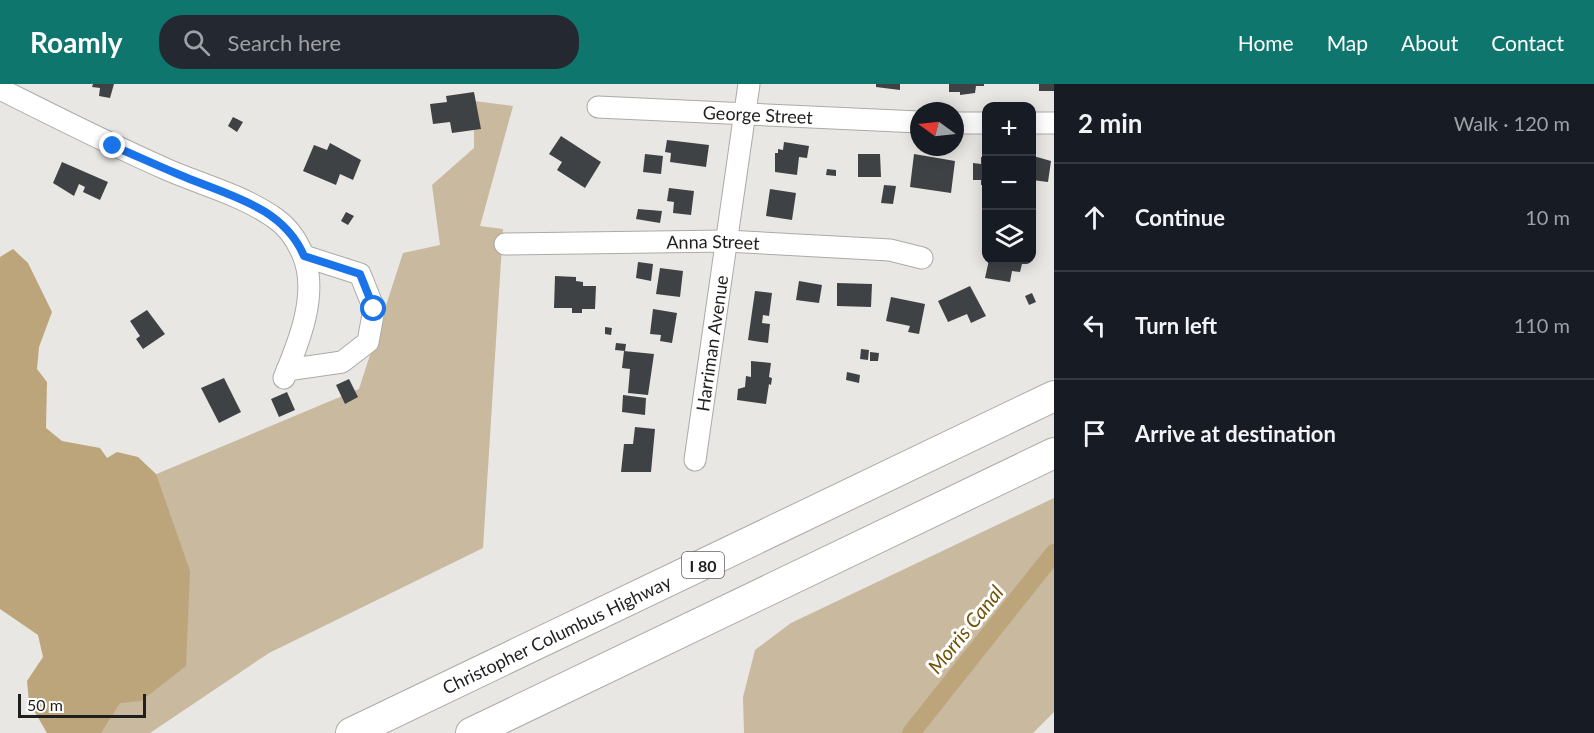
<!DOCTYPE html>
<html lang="en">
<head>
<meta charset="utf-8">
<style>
	:root { --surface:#171b24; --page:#242831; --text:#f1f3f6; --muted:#9ea1a6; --line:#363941; --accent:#0f766e }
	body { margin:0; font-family:Lato,sans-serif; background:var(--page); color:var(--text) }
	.controls { position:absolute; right:18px; top:18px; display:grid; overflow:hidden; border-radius:12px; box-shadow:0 3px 15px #0003 }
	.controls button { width:54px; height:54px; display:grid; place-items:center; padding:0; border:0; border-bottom:2px solid var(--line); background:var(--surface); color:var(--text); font:30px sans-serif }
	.compass { position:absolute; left:910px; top:18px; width:54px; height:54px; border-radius:50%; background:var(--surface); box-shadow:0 3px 15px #0003; rotate:285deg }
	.scale { position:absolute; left:18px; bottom:15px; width:128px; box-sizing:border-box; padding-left:6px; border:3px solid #1f1f1d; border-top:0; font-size:16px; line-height:21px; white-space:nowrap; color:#1f1f1d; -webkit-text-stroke:4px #fff; paint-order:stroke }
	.stop { position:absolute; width:18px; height:18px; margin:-14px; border:4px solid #1a73e8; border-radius:50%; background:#fff }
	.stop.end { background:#1a73e8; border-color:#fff; box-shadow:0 2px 6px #0008 }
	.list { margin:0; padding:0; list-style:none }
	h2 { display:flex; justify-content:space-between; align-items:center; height:78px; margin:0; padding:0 24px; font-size:26px }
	h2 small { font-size:20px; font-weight:400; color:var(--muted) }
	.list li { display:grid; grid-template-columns:39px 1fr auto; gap:18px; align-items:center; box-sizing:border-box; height:108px; padding:0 24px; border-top:2px solid var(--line) }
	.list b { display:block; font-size:22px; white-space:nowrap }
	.list em { font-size:20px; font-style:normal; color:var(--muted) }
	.icon { flex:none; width:33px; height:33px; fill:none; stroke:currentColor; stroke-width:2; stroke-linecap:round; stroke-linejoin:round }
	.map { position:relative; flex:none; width:1054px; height:649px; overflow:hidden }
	header { display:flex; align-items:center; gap:36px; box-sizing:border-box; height:84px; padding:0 30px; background:var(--accent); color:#fff }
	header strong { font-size:28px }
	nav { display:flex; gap:33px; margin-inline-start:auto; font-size:21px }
	.search { width:420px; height:54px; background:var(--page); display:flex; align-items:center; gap:15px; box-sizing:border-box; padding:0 21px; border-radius:24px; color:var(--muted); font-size:22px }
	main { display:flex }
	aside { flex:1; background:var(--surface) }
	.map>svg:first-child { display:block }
	.green { fill:#c8b99f }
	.water { fill:#bca57b }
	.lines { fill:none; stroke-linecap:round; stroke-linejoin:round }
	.canal { stroke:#bca57b; stroke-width:18 }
	.building { fill:#3f4244 }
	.minor-casing { stroke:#acaaa7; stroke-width:23 }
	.highway-casing { stroke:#acaaa7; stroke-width:32 }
	.minor { stroke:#fff; stroke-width:21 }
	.highway { stroke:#fff; stroke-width:30 }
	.route { stroke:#1a73e8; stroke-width:8 }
	.labels { text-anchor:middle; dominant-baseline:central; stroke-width:6; stroke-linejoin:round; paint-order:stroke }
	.shield { fill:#fff; stroke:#626261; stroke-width:1.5 }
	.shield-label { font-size:16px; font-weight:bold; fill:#1f1f1d }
	.street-label { font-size:18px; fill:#1f1f1d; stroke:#fff }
	.water-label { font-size:20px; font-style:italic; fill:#715205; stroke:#fff }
</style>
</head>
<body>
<header>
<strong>Roamly</strong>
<div class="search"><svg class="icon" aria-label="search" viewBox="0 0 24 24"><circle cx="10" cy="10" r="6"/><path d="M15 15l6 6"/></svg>Search here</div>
<nav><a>Home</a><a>Map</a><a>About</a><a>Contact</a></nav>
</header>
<main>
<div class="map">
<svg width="1054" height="649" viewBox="0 0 1054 649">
	<rect width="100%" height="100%" fill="#e9e7e3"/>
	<path class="green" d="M474,17l39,5 -33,120 23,3 -20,319 -214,105 -119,80h-83l61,-247 231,-97 44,-136 37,-8 -8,-60 42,-37z
		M1054,414v214l-21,21h-289l-1,-36 12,-47 36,-27z"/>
	<path class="water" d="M13,165l15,14 24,49 -13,35 -2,22 10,13 -1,46 16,13 38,7 7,10 10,-6 21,5 18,17 34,97 -4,95 -45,35 -21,2 -19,30h-54l-18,-31 -2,-21 16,-24 -5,-22 -38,-26v-352z"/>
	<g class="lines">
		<path class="canal" d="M911,649l143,-180"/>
	</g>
	<path class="building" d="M93,0h21l-4,14 -11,-2 1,-8 -8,-1z
		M876,0h24v6l-24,-3z
		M949,0h35v2h-8l-1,7 -15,2v-3h-11z
		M1039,0h15v7h-15z
		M474,8l7,37 -29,4 -2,-11 -17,2 -3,-20 17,-2 -1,-6z
		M233,33l10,5 -6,10 -9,-6z
		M561,52l40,26 -16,26 -28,-18 5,-8 -13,-8z
		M667,56l42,5 -3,22 -36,-5 1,-9 -6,-1z
		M784,58l25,4 -2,12 -8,-1 -2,18 -22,-3v-19h3v-4l5,1z
		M330,59l31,17 -8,20 -13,-6 -4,11 -33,-14 11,-26 13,5z
		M645,70l18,2 -2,18 -18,-2z
		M858,70h22l1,23h-23z
		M914,70l41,7 -4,32 -41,-6z
		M981,73h6v28h-6v-5h-8v-17l8,1z
		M1037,73l14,4 -3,21 -16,-2v-22z
		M62,78l46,20 -8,18 -17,-8 2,-5 -6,-3 -5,12 -21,-13z
		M827,85l9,1v6l-10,-1z
		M884,101l12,1 -3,18 -12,-1z
		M669,104l25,3 -3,24 -18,-2 1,-11 -7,-1z
		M770,105l26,4 -4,27 -26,-4z
		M638,125l24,2 -2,12 -24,-4z
		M346,128l8,4 -6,9 -7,-4z
		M989,176h34l-3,12 -8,-1 -2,11 -25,-4z
		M638,178l15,2 -2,17 -15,-3z
		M660,184l23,3 -3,26 -24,-3z
		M555,192l21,1v4l7,1v4h13l-1,23h-13v4h-10v-5h-18z
		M799,197l23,4 -3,18 -23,-3z
		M837,199l35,1 -1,23 -34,-1z
		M970,202l16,30 -15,7 -4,-9 -19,8 -10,-21z
		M755,207l17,2 -3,23 -6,-1 -1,8 8,1 -2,19 -20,-3z
		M1032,209l4,9 -7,3 -4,-9z
		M891,213l34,7 -6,30 -11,-2 2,-6 -24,-5z
		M653,225l24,4 -5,30 -12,-2 1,-6 -11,-1z
		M147,226l18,24 -22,15 -7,-10 4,-3 -10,-15z
		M605,243l7,1 -1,7 -6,-1z
		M616,259l10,1 -1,7 -10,-1z
		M861,265l8,1 -1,10 -8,-1z
		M624,267l30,3 -6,41 -20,-2 2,-24 -8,-1z
		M870,268l9,1 -1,8h-8z
		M751,277l20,2 -2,14 3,1 -1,7 -2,-1 -3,20 -29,-4 1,-11 7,-2 1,-11 5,1z
		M847,288l13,3 -1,8 -13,-3z
		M224,294l17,34 -22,11 -18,-35z
		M349,295l9,18 -13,7 -9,-19z
		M287,308l8,18 -16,7 -8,-18z
		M623,311l23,3 -1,17 -23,-3z
		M635,343l20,2 -4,43h-30l3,-28h9z"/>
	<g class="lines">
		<g class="minor-casing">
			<g id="minor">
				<path d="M0,5c56,28 111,56 168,81 35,15 73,25 104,46 14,9 25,24 31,39 16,38 -4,87 -19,123"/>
				<path id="s1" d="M598,23l321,15"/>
				<path d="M955,39h32"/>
				<path d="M1032,39h22"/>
				<path id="s2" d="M505,160l221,-3 164,9 32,8"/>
				<path d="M287,286l55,-8 26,-20 6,-33 -14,-35 -56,-18"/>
				<path id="s3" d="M695,376l54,-376"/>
			</g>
		</g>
		<g class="highway-casing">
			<g id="highway">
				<path id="s4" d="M351,649l703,-337"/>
				<path d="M471,649l583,-280"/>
			</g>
		</g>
		<use href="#minor" class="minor"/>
		<use href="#highway" class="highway"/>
	</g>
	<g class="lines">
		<path class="route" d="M113,62c24,10 47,21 72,31 45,19 98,30 119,79l56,18 14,35"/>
	</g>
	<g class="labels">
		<rect class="shield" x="682" y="468" width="42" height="26" rx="4.5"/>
		<g class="shield-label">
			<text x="703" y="481">I 80</text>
		</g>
		<g class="street-label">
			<text stroke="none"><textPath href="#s1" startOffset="160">George Street</textPath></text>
			<text stroke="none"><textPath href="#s2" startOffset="208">Anna Street</textPath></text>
			<text stroke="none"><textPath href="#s3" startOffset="118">Harriman Avenue</textPath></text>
			<text stroke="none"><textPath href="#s4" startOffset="228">Christopher Columbus Highway</textPath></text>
		</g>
		<g class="water-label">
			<text transform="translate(965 545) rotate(-51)">Morris Canal</text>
		</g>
	</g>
</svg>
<div class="controls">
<button>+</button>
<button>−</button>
<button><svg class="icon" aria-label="layers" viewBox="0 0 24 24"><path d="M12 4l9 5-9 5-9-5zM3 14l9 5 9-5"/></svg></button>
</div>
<svg class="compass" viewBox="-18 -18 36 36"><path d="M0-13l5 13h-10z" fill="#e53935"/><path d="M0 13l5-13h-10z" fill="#9ea1a6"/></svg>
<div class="scale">50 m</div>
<div class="stop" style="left:374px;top:225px"></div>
<div class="stop end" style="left:113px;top:62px"></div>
</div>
<aside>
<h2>2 min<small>Walk · 120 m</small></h2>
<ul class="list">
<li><svg class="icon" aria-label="ahead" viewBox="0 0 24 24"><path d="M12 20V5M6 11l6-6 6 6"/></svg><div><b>Continue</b></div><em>10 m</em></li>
<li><svg class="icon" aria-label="left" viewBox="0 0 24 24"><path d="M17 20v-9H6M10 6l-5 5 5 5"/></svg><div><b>Turn left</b></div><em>110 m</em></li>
<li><svg class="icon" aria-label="arrive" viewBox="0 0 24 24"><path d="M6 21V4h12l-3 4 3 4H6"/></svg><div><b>Arrive at destination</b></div></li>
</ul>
</aside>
</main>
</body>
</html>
